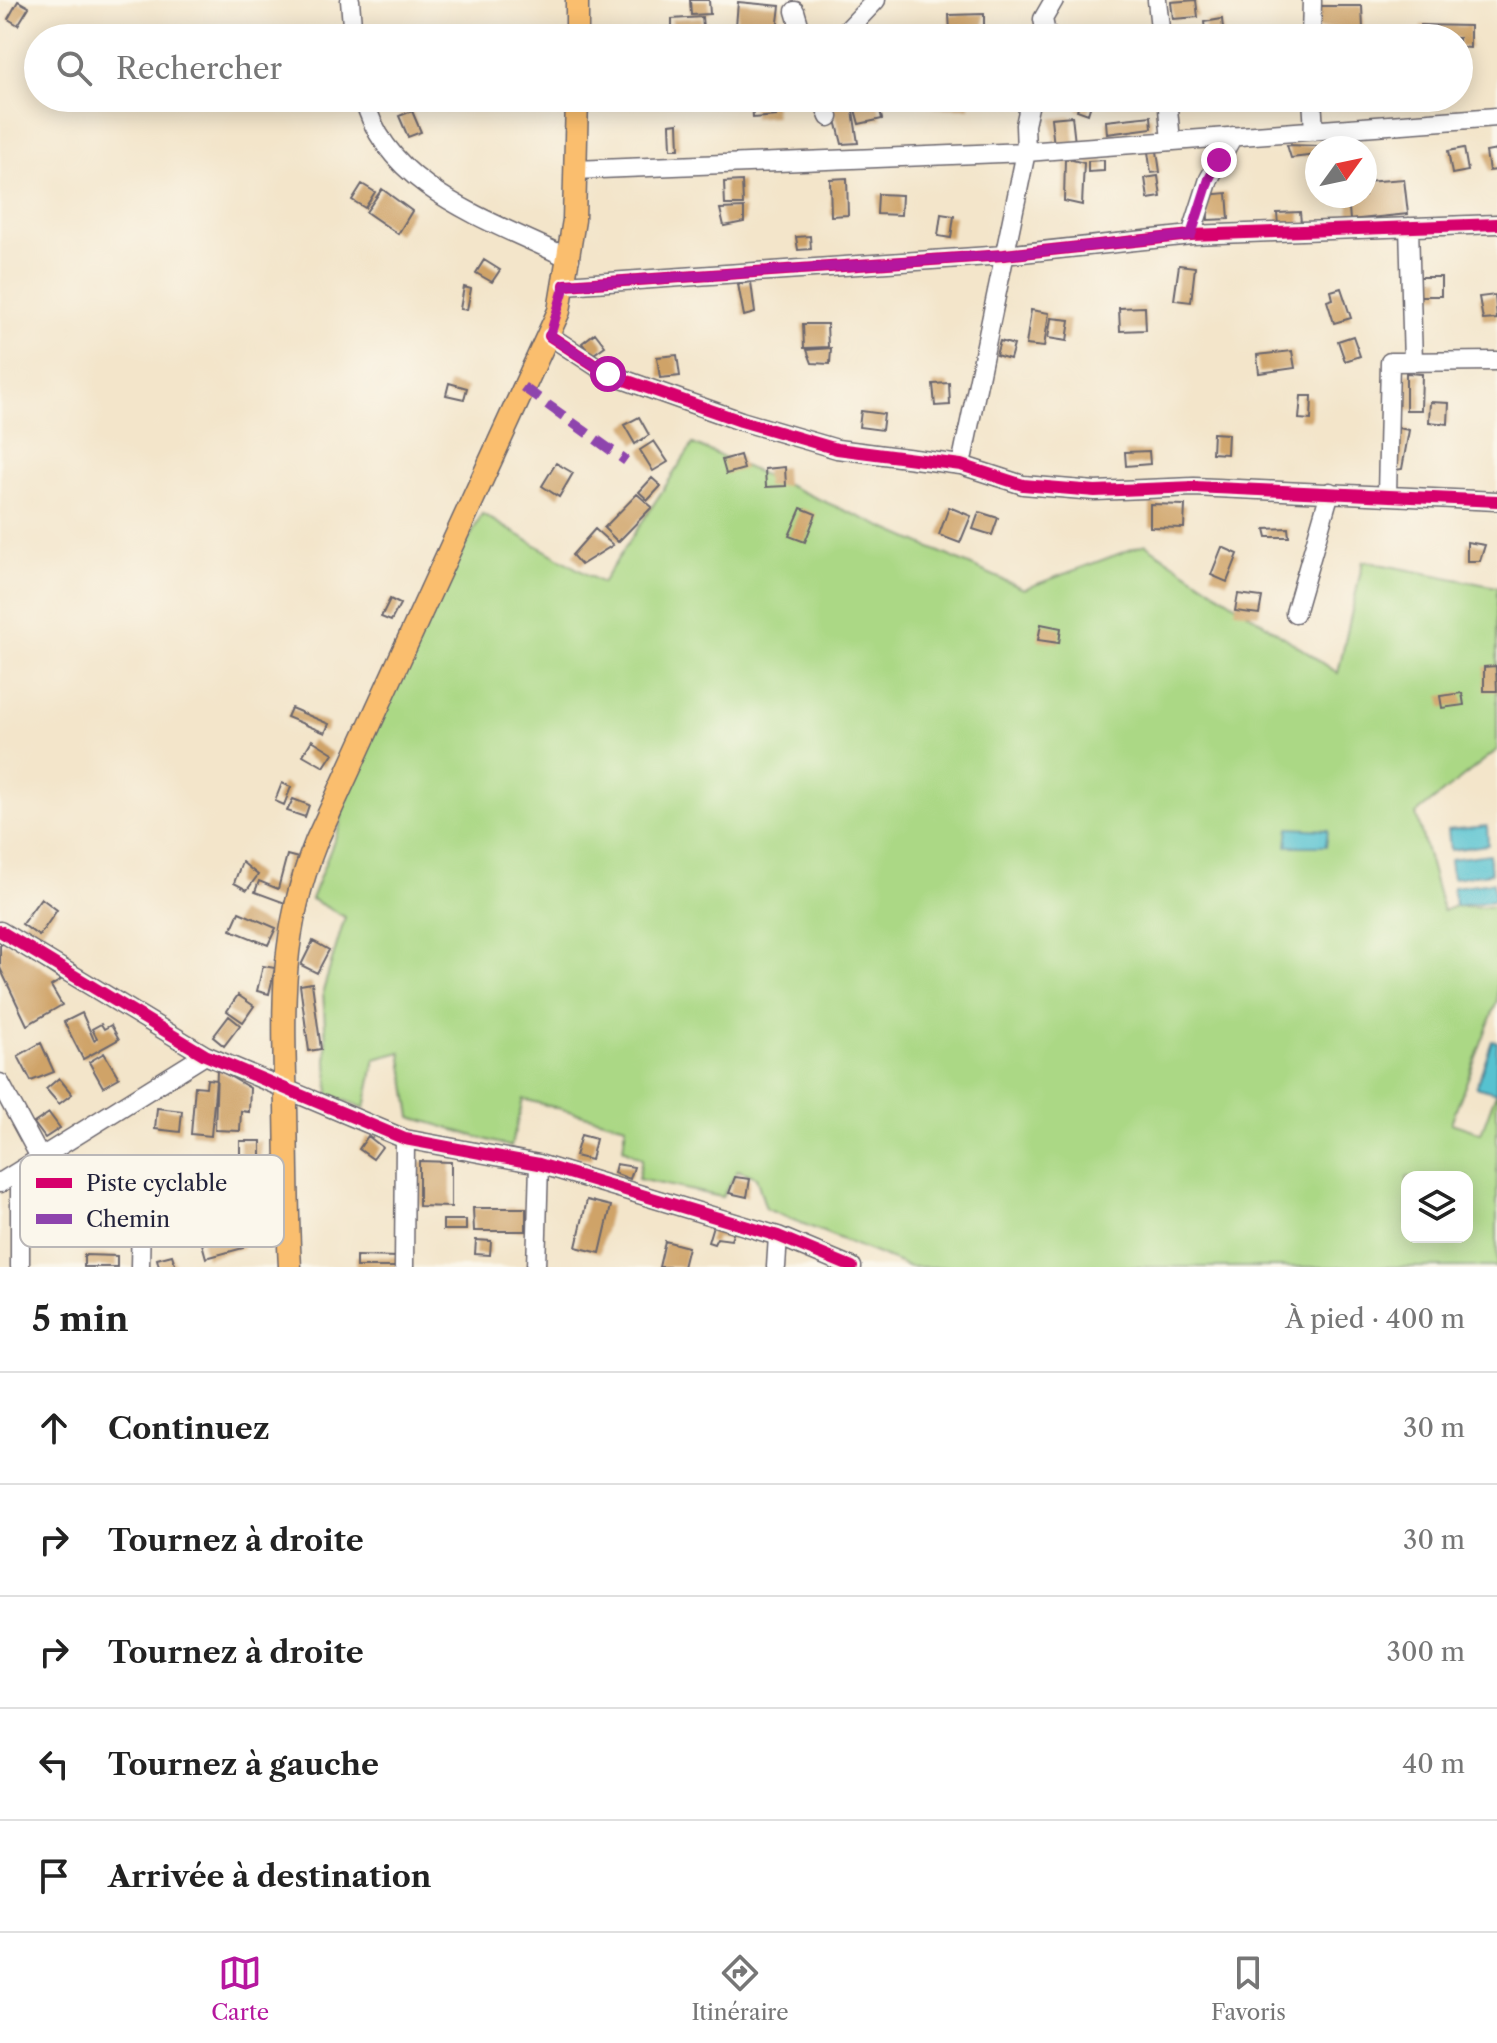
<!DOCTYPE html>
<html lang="fr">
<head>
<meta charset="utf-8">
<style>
	:root { --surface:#fff; --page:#f6f6f6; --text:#222; --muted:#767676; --line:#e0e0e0; --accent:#b5179e }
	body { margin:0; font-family:"Libre Caslon Text",serif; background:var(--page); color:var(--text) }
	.controls { position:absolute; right:24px; bottom:24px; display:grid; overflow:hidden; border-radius:16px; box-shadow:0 4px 20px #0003 }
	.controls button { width:72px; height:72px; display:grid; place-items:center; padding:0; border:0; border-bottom:2px solid var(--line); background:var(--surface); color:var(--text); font:40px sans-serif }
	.compass { position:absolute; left:1305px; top:136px; width:72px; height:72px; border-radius:50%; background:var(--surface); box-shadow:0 4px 20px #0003; rotate:57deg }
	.stop { position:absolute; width:24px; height:24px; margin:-18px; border:6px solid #b5179e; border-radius:50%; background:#fff }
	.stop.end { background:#b5179e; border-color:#fff; box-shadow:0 2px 8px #0008 }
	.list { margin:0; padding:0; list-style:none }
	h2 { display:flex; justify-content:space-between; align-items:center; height:104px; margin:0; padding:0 32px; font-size:34px }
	h2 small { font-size:26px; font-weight:400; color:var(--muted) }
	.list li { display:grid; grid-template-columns:52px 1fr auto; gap:24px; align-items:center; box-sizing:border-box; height:112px; padding:0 32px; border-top:2px solid var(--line) }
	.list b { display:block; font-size:30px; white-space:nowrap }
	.list em { font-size:26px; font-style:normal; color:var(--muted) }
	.icon { flex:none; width:44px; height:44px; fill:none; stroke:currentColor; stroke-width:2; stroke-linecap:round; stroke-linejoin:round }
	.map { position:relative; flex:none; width:1497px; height:1267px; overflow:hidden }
	.search { position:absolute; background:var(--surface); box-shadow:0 4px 20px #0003; left:24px; right:24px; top:24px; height:88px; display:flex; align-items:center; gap:20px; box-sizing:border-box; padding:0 28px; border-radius:44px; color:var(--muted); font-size:30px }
	.sheet { height:664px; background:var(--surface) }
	nav { display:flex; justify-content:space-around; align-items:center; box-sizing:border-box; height:112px; border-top:2px solid var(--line); background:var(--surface); font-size:22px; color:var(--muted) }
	nav a { display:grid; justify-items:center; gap:4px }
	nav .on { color:var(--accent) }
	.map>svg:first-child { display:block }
	.green { fill:#abd885; stroke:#667d60; stroke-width:2; fill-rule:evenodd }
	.water { fill:#56c2d0; stroke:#3c7286; stroke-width:2 }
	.building { fill:#cfa368 }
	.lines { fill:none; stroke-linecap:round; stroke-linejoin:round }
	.minor-casing { stroke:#6b666d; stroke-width:21 }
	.major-casing { stroke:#6b666d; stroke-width:25 }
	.minor { stroke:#fff; stroke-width:18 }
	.major { stroke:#fabe6e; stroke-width:22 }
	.quiet { stroke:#8e44ad; stroke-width:10; stroke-dasharray:20 10; stroke-linecap:butt }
	.cycleway-casing { stroke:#fbf7ec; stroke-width:17 }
	.cycleway { stroke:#d6006c; stroke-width:12 }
	.route { stroke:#b5179e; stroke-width:10 }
	.key { fill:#fbf7ec; stroke:#bab7b7; stroke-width:2 }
	.key-label { font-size:22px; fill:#22223b }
</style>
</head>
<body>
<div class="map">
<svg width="1497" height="1267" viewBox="0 0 1497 1267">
	<rect width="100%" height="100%" fill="#fbf7ec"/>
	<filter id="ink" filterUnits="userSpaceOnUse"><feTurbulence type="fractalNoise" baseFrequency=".0125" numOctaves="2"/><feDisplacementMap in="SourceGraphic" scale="16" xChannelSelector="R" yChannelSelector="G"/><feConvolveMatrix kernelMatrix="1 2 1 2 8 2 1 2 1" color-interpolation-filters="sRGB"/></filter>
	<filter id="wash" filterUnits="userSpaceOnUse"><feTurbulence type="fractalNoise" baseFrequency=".006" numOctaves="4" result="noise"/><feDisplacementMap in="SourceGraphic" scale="32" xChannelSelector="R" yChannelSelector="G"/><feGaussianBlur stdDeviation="1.8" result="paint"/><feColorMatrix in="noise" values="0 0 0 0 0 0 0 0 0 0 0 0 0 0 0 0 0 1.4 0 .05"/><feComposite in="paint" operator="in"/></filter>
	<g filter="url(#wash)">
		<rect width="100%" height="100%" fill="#f3e5ca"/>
		<path class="green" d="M693,444l331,145 121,-45 193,129 25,-112 134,26v163l-81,64 27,97 12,-5 42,1v94l-46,122 30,10 16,-43v177h-587l-144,-58 -10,-32 -18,-7 -16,27 -84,-18 4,-20 -19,-10 3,-23 -103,-27 -12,48 -100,-30 -10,-65 -26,7 -10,49 -36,-13 -6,-104 22,-74 -34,-18 30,-76 1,-20 60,-136 80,-153 120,69zM1407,1177h60v60h-60z"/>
		<path class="water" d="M1487,826l1,19 -38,5 -2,-20z
			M1289,828l39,2 -2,16h-39z
			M1489,854l2,19 -39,5 -2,-19z
			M1493,882l2,19 -40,5 -2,-19z
			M1492,1041l5,1 -1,51 -20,-6z"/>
		<g id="blocks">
			<path class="building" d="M690,0h19l1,14 -19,1z
				M1196,0l2,17 -25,2 -2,-17z
				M18,1l11,6 -11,18 -10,-6z
				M738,2l42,4 -3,24 -41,-4z
				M1317,6h45l1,23h-45z
				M984,14v17h-34l-1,-16z
				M702,17l1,11 -31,2v-11z
				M1222,19l2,19h-18l-2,-16z
				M1421,25l49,1v22l-11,-1v-9h-38z
				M752,98h21l3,18 -23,2z
				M851,98l7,45 -16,1 -11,-44z
				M877,98l5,21 -23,5 -6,-22z
				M934,98h36v10h-36z
				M1081,98h12l-5,16 -11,-4z
				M412,111l9,21 -13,5 -9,-21z
				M1072,116l3,27 -21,3 -3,-28z
				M1151,116l1,12 -45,6 -1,-13z
				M678,123l1,26h-8l-1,-25z
				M1287,145l30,1v9l-26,3z
				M1464,148l4,23 -16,3 -4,-23z
				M1497,150v20l-8,1 -3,-19z
				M1157,151l3,21 -9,1 -3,-21z
				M1065,158l19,5 -2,42 -18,-4z
				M1104,160v11l-16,1v-11z
				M1158,176l3,21 -13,2 -3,-21z
				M847,178l1,37 -17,1 -1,-37z
				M1404,179l4,35 -58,6 -2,-24h17v-14z
				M742,181l1,24h-18l-1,-23z
				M362,184l13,8 -10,16 -13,-8z
				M382,189l30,22 -14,23 -32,-22z
				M1227,193l2,26 -21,1 -1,-25z
				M878,194l24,1 -1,20 -24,-1z
				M744,208v14l-20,4 -4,-17z
				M1300,212l1,11 -23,2 -1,-12z
				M941,214l13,2 -3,22 -13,-2z
				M810,236l1,13 -13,1 -2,-13z
				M484,260l16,10 -8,12 -16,-9z
				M1179,265l16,2 -4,35 -17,-2z
				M1418,277h23v19h-23z
				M751,282l4,31 -11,3 -6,-32z
				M464,287l7,2 -4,21 -7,-1z
				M1341,288l10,30 -17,5 -7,-22 6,-2 -2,-8z
				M1495,295l2,24 -14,1 -4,-23z
				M1145,307l1,23 -26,1 -1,-23z
				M1031,310l18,3 -5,34 -18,-2z
				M1051,318l19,2 -3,21 -19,-3z
				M803,324h24l1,23 -24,1z
				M595,333l10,13 -14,10 -9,-13z
				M1353,336l7,20 -15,5 -7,-20z
				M1000,341l14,4 -4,14 -14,-4z
				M831,348l-1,16 -18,-1 -5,-13z
				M1292,351l3,17 -36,5 -2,-18z
				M677,355l3,21 -20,2 -3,-21z
				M1406,373l16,1 -1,36h-15z
				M449,383l18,5 -3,11 -18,-4z
				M949,383l1,22 -15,1 -2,-22z
				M1301,396h11l-1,24 -12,-1z
				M1430,402l19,1 -1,21 -19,-2z
				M861,411l23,3 -2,16 -23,-3z
				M639,417l10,18 -14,9 -11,-19z
				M1392,427l17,3 -7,39 -12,2z
				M1213,433l15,1 -1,20 -15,-1z
				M654,441l14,21 -15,9 -13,-21z
				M1149,451l1,13 -24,2 -1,-14z
				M740,455l4,14 -18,5 -4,-14z
				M556,463l17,10 -14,24 -17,-11z
				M785,467l1,19 -20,1 -1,-18z
				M652,478l9,8 -13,14 -9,-8z
				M637,494l15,13 -34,35 -14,-14z
				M1150,504l35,1 -1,23 -34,-1z
				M949,507l22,9 -11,27 -21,-8z
				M801,508l15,6 -11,28 -16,-6z
				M979,512l19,6 -6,17 -19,-6z
				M1288,528l1,9h-22l-2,-8z
				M595,529l18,16 -32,20 -9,-10z
				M1467,542l18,3 -5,16h-13z
				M1222,547l16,7 -11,28 -16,-7z
				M1238,594l24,3 -3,17 -24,-3z
				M390,599l10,5 -9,17 -10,-4z
				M1041,624l20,4 -2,15 -21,-3z
				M1496,666l1,25h-13v-24z
				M1462,693l2,12 -22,3 -2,-12z
				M291,708l38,16 -4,9 -38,-16z
				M312,740l21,13 -9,14 -21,-12z
				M282,783l9,4 -7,18 -9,-4z
				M293,799l16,6 -4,12 -18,-6z
				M287,855l11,3 -13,45 -30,-11 4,-11 19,8z
				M242,862l16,13 -11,15 -13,-7z
				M41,898l16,12 -18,26 -17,-12z
				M239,912l37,16 -8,17 -37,-15z
				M313,941l16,9 -12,23 -16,-8z
				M5,943l56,37 -10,6 11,19 -35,20 -27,-57v-23z
				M263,966l12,2 -6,26 -12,-3z
				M312,983l9,66 -12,2 -9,-66z
				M238,995l16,11 -11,16 -16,-11z
				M82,1013l12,27 3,-2 -5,-9 9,-5 3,5 7,-4 8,14 -36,20 -19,-37z
				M229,1016l11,9 -16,21 -11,-9z
				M41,1043l13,29 -23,9 -13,-25z
				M104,1053l15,25 -16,9 -14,-25z
				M217,1069l33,19 -1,24 -8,-1 -1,20 -25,-1z
				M59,1078l13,16 -13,10 -13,-15z
				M207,1079l9,1 -5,56 -20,-2 4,-48 11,1z
				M157,1108l25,3 -2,21 -25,-3z
				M49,1113l11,15 -15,10 -11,-15z
				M581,1135l15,4 -5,21 -16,-4z
				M368,1136l14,11 -9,12 -14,-10z
				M240,1141h21v40l-21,-1z
				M419,1161l32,1v45l-32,-1z
				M616,1164l18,3 -4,12 -16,-6z
				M735,1177l15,2 -3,18 -18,-4z
				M587,1200l24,6 -11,47 -24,-6z
				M473,1208h53v23h-52z
				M443,1220h23v10h-23z
				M714,1222l21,6 -4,12 -14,-2 -3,6 -6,-2z
				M239,1230l4,18 -37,10 -5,-18z
				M476,1240l15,1 -1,14 -15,-1z
				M665,1241l23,6 -5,20h-24z
				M84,1255l33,1v11h-33z
				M172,1255l4,12h-17l-2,-8z
				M356,1256l43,1 -1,10h-42z"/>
		</g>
	</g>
	<g filter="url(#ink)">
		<use href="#blocks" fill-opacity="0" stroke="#6b666d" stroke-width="2"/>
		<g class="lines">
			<g class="minor-casing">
				<path id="minor" d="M350,0l3,38
					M1157,0l4,38
					M795,11l8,27
					M840,38l36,-38
					M1047,38l-4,-19 11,-19
					M1311,38l1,-38
					M364,98c22,92 130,123 206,161
					M822,98l7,19
					M1167,98l4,43
					M1312,98l2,33
					M575,170l451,-18 471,-35
					M1409,227l4,135
					M1191,235l18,-56 24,-43
					M565,285l439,-30 187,-20 306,-11
					M550,336l58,38 133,47 96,28 124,16 62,20 72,6 99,-4 303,14
					M961,465l65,-313 -1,-27 6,-27
					M1387,495l3,-133 107,-1
					M1295,613l35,-121
					M0,931l205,124 200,84 134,25 239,72 74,31
					M0,1083l41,76
					M0,1183l205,-128
					M20,1267v-96
					M140,1267l1,-51
					M404,1267l1,-128
					M536,1267l3,-103
					M776,1267l2,-31"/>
			</g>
			<g class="major-casing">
				<path id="major" d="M577,0v38
					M290,1267c-3,-53 -3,-106 -4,-160 -3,-97 -7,-172 30,-265l243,-531 15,-91 3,-122"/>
			</g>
			<use href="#minor" class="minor"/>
			<use href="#major" class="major"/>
			<path class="quiet" d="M523,387l103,74"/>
			<g class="cycleway-casing">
				<path id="cycleway" d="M565,285l439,-30 187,-20 306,-11
					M550,336l58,38 133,47 96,28 124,16 62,20 72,6 99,-4 303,14
					M0,931l205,124 200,84 134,25 239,72 74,31"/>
			</g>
			<use href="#cycleway" class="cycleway"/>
		</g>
	</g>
	<g class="lines" filter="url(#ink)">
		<path class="route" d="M608,374l-58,-38 15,-51 439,-30 187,-20 18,-56 10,-19"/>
	</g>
	<rect x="20" y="1155" width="264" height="92" rx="12" class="key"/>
	<rect x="36" y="1178" width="36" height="10" fill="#d6006c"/>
	<rect x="36" y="1214" width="36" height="10" fill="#8e44ad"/>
	<g class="key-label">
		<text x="86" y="1191">Piste cyclable</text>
		<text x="86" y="1227">Chemin</text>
	</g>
</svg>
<div class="controls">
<button><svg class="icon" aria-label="layers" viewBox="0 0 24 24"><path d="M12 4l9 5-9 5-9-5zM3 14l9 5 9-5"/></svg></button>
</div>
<svg class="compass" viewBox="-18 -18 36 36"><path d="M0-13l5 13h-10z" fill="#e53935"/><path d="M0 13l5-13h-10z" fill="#767676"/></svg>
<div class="stop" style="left:608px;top:374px"></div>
<div class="stop end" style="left:1219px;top:160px"></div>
<div class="search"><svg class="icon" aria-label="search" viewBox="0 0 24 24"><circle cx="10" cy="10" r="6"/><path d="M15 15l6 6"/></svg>Rechercher</div>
</div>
<section class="sheet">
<h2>5 min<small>À pied · 400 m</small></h2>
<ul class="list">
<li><svg class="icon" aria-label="ahead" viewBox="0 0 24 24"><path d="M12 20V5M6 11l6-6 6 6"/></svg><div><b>Continuez</b></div><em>30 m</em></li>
<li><svg class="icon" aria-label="right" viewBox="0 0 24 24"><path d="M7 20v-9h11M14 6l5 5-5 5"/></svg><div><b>Tournez à droite</b></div><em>30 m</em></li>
<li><svg class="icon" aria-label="right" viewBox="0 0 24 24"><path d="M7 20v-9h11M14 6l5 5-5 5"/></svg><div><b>Tournez à droite</b></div><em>300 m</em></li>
<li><svg class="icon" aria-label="left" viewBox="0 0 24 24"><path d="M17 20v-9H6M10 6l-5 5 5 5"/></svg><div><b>Tournez à gauche</b></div><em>40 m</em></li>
<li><svg class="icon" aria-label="arrive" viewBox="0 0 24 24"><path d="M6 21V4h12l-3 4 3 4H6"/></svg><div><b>Arrivée à destination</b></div></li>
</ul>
</section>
<nav>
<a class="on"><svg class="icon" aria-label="map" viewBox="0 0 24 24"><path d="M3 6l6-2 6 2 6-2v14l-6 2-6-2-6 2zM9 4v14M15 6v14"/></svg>Carte</a>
<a><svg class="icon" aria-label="directions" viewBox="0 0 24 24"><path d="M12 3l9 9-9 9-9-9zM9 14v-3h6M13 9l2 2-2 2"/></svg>Itinéraire</a>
<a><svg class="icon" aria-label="saved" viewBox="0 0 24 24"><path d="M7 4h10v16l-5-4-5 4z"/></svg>Favoris</a>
</nav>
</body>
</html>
